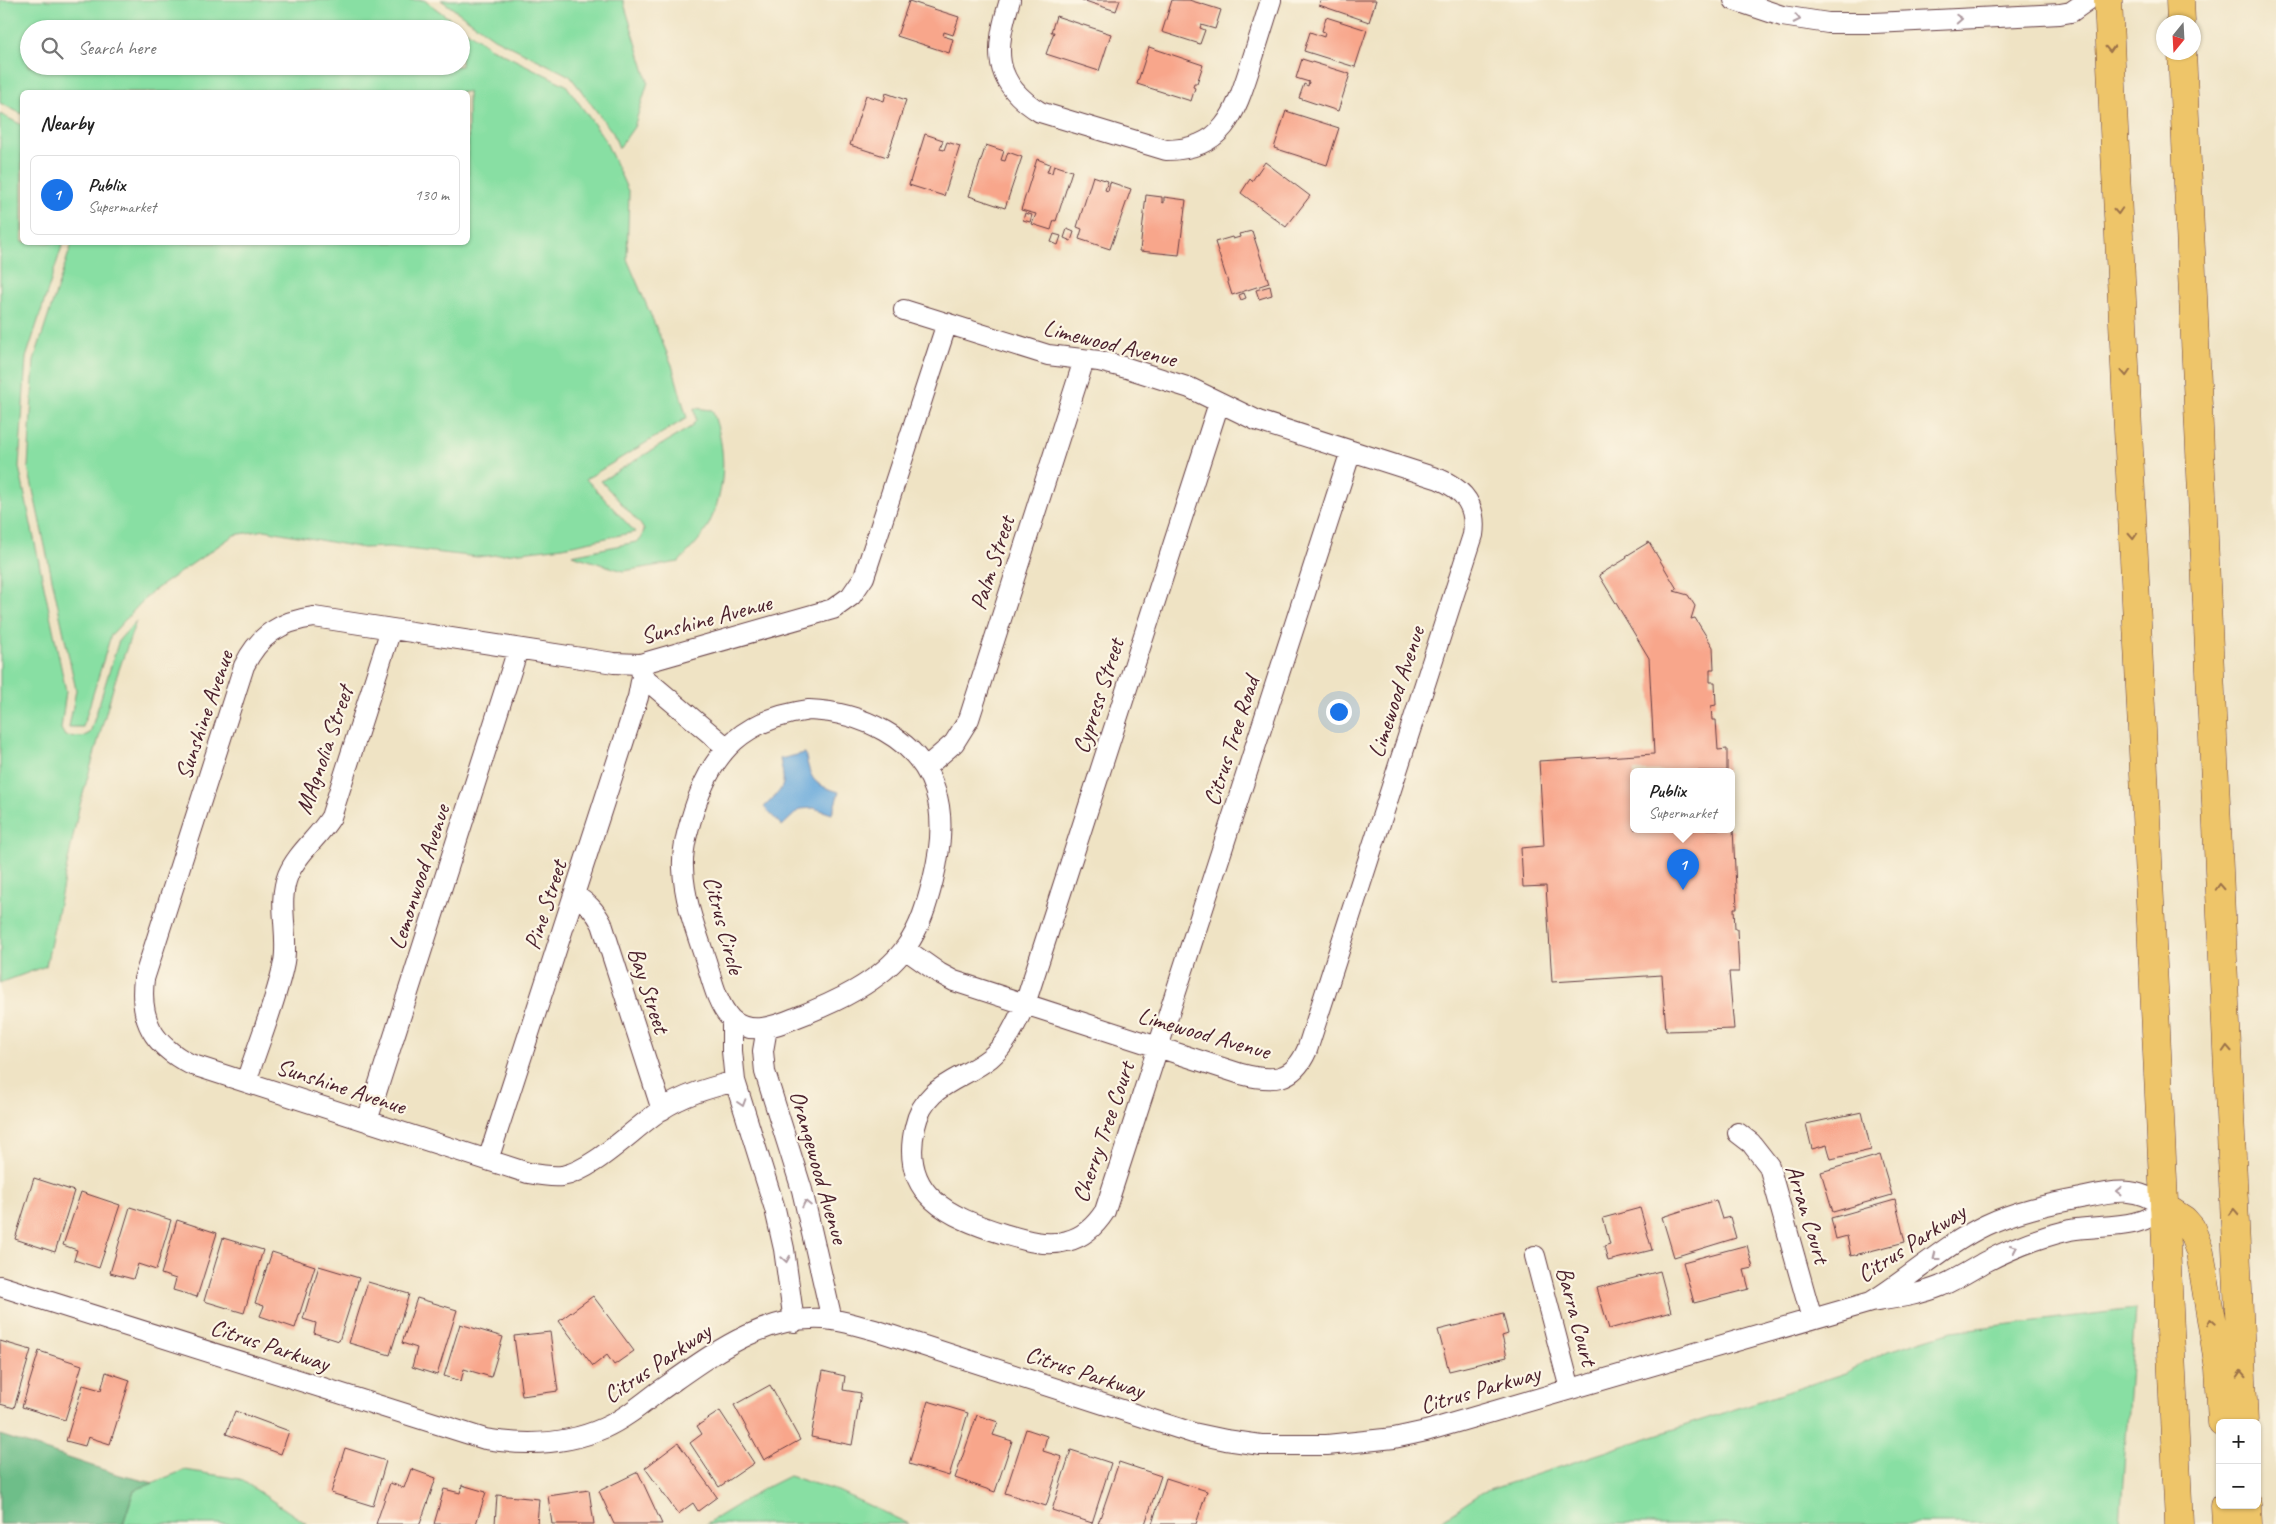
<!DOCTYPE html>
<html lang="en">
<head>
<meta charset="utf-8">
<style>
	:root { --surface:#fff; --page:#f2f2f2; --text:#222; --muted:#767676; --line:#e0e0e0; --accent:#1a73e8 }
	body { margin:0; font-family:Caveat,sans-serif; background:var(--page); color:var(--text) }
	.controls { position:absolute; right:15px; bottom:15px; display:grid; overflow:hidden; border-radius:8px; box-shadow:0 1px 4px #0004 }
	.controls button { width:45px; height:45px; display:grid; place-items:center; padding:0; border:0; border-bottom:1px solid var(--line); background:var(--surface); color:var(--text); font:25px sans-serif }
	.compass { position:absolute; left:2156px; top:15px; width:45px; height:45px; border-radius:50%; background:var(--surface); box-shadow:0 1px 4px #0004; rotate:198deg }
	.you { position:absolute; left:1338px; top:711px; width:18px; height:18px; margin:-12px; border:4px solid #fff; border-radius:50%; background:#1a73e8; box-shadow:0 0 0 8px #1a73e833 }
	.badge { display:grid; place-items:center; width:32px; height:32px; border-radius:50%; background:var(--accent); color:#fff; font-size:16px; font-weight:700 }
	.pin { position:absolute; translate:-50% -41px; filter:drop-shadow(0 1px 2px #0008) }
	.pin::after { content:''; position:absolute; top:26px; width:18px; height:15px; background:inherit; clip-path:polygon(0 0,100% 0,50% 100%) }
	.popup { position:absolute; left:1630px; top:768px; width:105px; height:65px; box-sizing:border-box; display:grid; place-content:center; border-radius:8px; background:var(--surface); filter:drop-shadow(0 1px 4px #0005); font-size:16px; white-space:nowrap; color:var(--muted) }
	.popup b { font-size:19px; color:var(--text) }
	.popup::after { content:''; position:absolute; left:50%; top:100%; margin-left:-10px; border:10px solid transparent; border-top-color:var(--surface) }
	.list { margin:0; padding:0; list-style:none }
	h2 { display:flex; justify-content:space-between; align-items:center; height:65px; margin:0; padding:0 20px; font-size:21px }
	h2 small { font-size:16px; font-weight:400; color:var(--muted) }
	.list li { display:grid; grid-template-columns:32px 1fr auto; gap:15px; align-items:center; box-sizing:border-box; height:80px; margin:0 10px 10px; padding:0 10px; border:1px solid var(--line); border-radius:8px }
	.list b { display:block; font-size:19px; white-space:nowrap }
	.list p { margin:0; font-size:16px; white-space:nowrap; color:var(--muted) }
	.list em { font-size:16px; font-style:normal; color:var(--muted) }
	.icon { flex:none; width:28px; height:28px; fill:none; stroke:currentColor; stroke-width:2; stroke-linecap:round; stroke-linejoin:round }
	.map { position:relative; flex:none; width:2276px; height:1524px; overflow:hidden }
	.search { position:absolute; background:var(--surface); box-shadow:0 1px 4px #0004; left:20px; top:20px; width:450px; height:55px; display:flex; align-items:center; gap:12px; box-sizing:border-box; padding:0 18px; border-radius:28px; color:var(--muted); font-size:19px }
	.panel { position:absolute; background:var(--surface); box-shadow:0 1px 4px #0004; left:20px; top:90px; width:450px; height:155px; border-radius:8px }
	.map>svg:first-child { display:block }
	.green { fill:#88dfa3; stroke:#697f67; fill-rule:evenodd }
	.forest { fill:#6ebe89; stroke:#5c6e5a }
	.water { fill:#67a9db; stroke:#586483 }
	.building { fill:#f8a68b }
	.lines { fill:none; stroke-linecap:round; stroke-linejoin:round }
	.street-casing { stroke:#633c42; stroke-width:22 }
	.highway-casing { stroke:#633c42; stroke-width:29 }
	.street { stroke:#fff; stroke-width:20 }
	.highway { stroke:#eec569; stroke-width:28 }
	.oneway { stroke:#ae9aa0 }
	.oneway2 { stroke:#9c724a }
	.labels { text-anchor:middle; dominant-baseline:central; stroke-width:4.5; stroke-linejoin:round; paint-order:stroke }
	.street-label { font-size:24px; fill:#4a1f2b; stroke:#fcf5e5 }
</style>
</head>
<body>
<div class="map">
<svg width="2276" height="1524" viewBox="0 0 2276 1524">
	<rect width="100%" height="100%" fill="#fcf5e5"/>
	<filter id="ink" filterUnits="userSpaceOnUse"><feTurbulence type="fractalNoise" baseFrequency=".02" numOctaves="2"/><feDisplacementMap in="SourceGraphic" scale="10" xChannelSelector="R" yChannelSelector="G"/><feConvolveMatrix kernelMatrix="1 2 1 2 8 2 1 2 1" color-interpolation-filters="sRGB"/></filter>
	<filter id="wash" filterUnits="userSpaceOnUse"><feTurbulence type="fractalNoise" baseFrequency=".0096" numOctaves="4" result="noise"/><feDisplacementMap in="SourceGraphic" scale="20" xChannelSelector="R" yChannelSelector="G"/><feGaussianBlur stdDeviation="1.12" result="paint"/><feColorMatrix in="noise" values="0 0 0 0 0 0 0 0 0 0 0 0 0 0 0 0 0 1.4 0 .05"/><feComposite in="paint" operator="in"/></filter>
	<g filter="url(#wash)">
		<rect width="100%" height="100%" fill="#efe3c4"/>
		<path class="green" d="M0,0h424l65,47 77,38 38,53 25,55 -2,66 45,106 15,53 -101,61 49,53 -72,15 -85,10 -89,-10 -26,1 -98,-18 -31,5 -84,58 -39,42 -28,92h-14l7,-37 -48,-223 6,-107 38,-117 396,-1v-150h-446v22l-22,-11zM29,29h432v37h-432z
			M441,0h182l25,82 -14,45 -15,21 -6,-15 -43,-57 -76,-38z
			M0,114l22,11v117l41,1 -37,115 -7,109 47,224 -5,38 4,7 17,1 8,-4 29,-93 17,-19 -21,60 -36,127 -33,158 -46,17z
			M694,408l18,2c15,39 15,78 -4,116 -6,13 -20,25 -29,36l-56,9 -51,-16 64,-13 5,-3 3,-9 -3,-5 -40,-44 90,-54 5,-7z
			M2135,1309l-15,215h-685l48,-32 362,-119 43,-22 64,-20z
			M185,1470l55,9 67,45h-184l11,-34z
			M789,1476l49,15 71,33h-203l57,-35z"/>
		<path class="forest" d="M0,1435l119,40 35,8 -20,7 -11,34h-123z"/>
		<path class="water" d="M805,753c6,27 7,31 34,39l-7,22 -18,-6 -14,1 -18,17 -18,-19c21,-21 22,-19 16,-48z"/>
		<g id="blocks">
			<path class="building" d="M1082,0h38l-4,11z
				M1172,0h17l32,10 -6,19 -14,-4 -1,3 5,2 -5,14 -38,-12z
				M1321,0h55l-7,22 -50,-17z
				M909,1l50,16 -6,18 -9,-3 -1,4 10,3 -4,14 -52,-17z
				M1056,16l55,18 -12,37 -53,-17 8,-22h-3z
				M1326,17l41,13 -12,37 -51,-16 6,-19 14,5 1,-5 -3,-1z
				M1149,47l54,18 -6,18h-3l-1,4 2,1 -4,13 -54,-17z
				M1302,59l48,15 -12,37 -39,-13 5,-14 4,2 1,-4 -13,-4z
				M886,93l20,7 -19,57 -37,-12 16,-50 18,6z
				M1286,111l53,17 -12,37 -53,-17z
				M925,134l18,6 -3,9 4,1 3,-8 13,4 -16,50 -35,-11z
				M986,145l18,6 -3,9 4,1 3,-9 14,5 -17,51 -36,-12z
				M1037,159l13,5 -3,8 5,1 2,-8 18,6 -16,50 -2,-1 -3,10 -19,-6 4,-10 -15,-4z
				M1265,162l45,34 -24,31 -45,-34 9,-14 2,2z
				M1093,176l15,5 -3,9 3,1 2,-9 21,7 -21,60 -31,-10 3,-10 -5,-2z
				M1146,195l16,2v5l2,1v-6l22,3 -7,55 -39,-4z
				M1025,213l7,2 -2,7 -7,-2z
				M1067,229l7,3 -3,9 -7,-3z
				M1252,231l17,52 -37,12 -17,-53 17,-5 1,2 7,-2 -1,-3z
				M1054,234l7,2 -3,9 -7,-3z
				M1270,286l2,9 -13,4 -3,-9z
				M1244,293l2,5 -5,2 -2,-5z
				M1649,542l28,47 -3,2 14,4 7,11 -4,13 4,-1 18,29 1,22h-4v13h5l1,23 -5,1 1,14h4l2,30 9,-1v22h-93v58h99l4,79h-3l1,21h2l2,43h-10l5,57 -68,2 -4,-56 -110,7 -6,-96 -23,1 -2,-39 23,-2 -5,-85 115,-7 -5,-96 -50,-83 28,-17 -1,-2z
				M1862,1112l9,38 -40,9 -4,-14 -15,4 -6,-25z
				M1880,1155l12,40 -59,17 -12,-40z
				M34,1178l40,13 -19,61 -40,-13z
				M81,1192l39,13 -21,63 -25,-8 3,-10 -14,-5z
				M1716,1200l6,19 8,-2 6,21 -62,19 -12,-40z
				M1895,1200l10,42 -54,14 -4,-20 -11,3 -5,-21z
				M130,1207l41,13 -15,50 -18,-6 -5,15 -23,-6z
				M1640,1208l12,42 -44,11 -4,-15 6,-2 -7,-26z
				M177,1220l40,13 -20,64 -24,-7 3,-11 -15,-5z
				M223,1238l40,12 -19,63 -40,-12z
				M1747,1245l6,23 -9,2 5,19 -55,14 -11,-41z
				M272,1252l43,14 -20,62 -35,-12 4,-10 -9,-3z
				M319,1266l40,12 -20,63 -25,-8 2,-10 -13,-4z
				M1660,1271l11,41 -62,17 -12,-41z
				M368,1282l41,12 -19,61 -41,-12z
				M593,1296l41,55 -20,14 -7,-10 -14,11 -34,-45z
				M417,1298l40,12 -20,65 -25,-8 5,-19 -15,-5z
				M1503,1314l5,20 -6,2 5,21 -58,14 -11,-41z
				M460,1324l43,13 -12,40 -27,-8 -3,12 -17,-5z
				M550,1332l8,59 -36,5 -8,-60z
				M0,1341l31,9 -17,58 -14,-4z
				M39,1351l43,14 -17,55 -43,-13z
				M823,1371l22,5 -2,14 18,3 -9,52 -41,-8z
				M106,1372l24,8 -20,64 -22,-7 -3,9 -19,-5 17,-56 18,5z
				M770,1385l30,55 -36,20 -30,-55z
				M928,1401l40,12 -19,63 -40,-12z
				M235,1411l54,20 -8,23 -55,-20z
				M720,1411l34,52 -35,24 -29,-44 12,-9 -5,-8z
				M977,1415l21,7 -5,13 19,6 -17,51 -40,-14z
				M1026,1429l21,7 -4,15 19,6 -16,49 -41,-13z
				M678,1443l39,54 -19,14 -5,-8 -15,11 -33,-46z
				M345,1448l41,13 -13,45 -42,-13z
				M1071,1450l40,13 -19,60 -40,-13z
				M1119,1462l42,14 -16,48h-47z
				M411,1469l25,9 -16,46h-44l14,-41 14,5z
				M638,1472l24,52h-48l-15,-33z
				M1166,1478l41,13 -11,33h-44z
				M462,1485l24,7 -10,32h-42l10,-35 16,4z
				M589,1490l5,34h-42l-4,-28z
				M497,1495l42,4 -2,25h-42z"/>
		</g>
	</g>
	<g filter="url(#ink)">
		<use href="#blocks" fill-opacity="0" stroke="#633c42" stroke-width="1"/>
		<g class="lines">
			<g class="street-casing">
				<path id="street" d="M1010,0c-15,49 -19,82 30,112l126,38c57,0 69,-36 84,-83 7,-23 14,-45 21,-67
					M1734,0l48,16 46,7h46l186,-9 11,-2 17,-12
					M904,310l144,45 51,6 28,7 63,20 68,33 181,58c26,11 38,28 34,56l-166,515c-14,32 -35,32 -66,24l-287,-93 -15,-8 -34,-24
					M1219,403l-194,601c-9,20 -18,40 -35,54 -29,23 -66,26 -75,69 -16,68 34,90 89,107 20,6 42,13 63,7 17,-4 29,-16 38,-30l246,-760
					M642,676l84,71
					M809,710c50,2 109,27 126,80 10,29 5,62 -2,90 -6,24 -13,48 -27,67 -25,35 -72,56 -111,71 -19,8 -46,18 -64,1 -14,-15 -19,-39 -25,-58 -10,-30 -22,-61 -23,-93 -1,-19 5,-39 11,-58 19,-61 51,-91 115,-100z
					M925,768l29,-25 15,-24 115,-359
					M574,895c14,8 21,16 28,29l60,186
					M732,1020v31l3,30 40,128 9,40 10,73
					M767,1028l-4,23 2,21 37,118 30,130
					M735,1081c-26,7 -52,14 -74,29 -27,18 -68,61 -99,66 -11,1 -23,-1 -34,-3l-338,-109c-37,-19 -51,-44 -46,-85l100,-313c15,-31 37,-45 70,-49l300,46 26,1 193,-55 18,-13 13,-19 83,-254
					M246,1082c12,-38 31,-83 38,-120 5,-29 -7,-59 4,-87 9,-22 31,-38 43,-58l60,-188
					M367,1121l151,-472
					M1738,1133l13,10 18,23 43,153
					M488,1160l150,-463 4,-21 -2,-12
					M1535,1256l35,133
					M0,1286l485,153c41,7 81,6 119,-11 20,-9 37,-23 54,-36 52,-36 107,-81 175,-72 15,2 30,7 45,11l315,102 33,7 35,5h66l67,-7 32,-7 445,-129c39,-24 75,-58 115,-77 30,-14 63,-21 95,-27 33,-7 55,-13 83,9 -24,24 -62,17 -94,23 -30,7 -58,18 -85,32 -14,8 -28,17 -44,24 -22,9 -46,12 -70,16"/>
			</g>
			<g class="highway-casing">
				<path id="highway" d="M2108,0l71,1524
					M2180,0l1,22
					M2182,52l62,1371
					M2164,1207l20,13 7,8 9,24 19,116 3,55
					M2225,1505l1,19
					M2247,1505l1,19"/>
			</g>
			<use href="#street" class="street"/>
			<use href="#highway" class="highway"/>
		</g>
		<defs><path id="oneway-chevron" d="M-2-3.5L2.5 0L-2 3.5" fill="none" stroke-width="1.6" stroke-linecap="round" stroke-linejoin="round" transform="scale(1.25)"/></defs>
		<g class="oneway">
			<use href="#oneway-chevron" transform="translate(1797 19) rotate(12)"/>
			<use href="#oneway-chevron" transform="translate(1959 19) rotate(-3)"/>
			<use href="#oneway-chevron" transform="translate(742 1103) rotate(72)"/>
			<use href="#oneway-chevron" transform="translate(2119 1191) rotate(-180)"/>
			<use href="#oneway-chevron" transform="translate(806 1204) rotate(-103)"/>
			<use href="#oneway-chevron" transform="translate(2014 1248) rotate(-25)"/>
			<use href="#oneway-chevron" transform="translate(1936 1257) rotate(142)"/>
			<use href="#oneway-chevron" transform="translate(786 1259) rotate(81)"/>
		</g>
		<g class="oneway2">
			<use href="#oneway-chevron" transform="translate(2110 49) rotate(87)"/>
			<use href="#oneway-chevron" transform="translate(2118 211) rotate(87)"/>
			<use href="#oneway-chevron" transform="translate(2126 373) rotate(87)"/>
			<use href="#oneway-chevron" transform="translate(2133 536) rotate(87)"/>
			<use href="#oneway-chevron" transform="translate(2220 887) rotate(-93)"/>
			<use href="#oneway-chevron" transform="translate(2227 1049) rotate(-93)"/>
			<use href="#oneway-chevron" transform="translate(2234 1212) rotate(-93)"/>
			<use href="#oneway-chevron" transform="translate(2211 1322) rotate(-100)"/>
			<use href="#oneway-chevron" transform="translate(2241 1374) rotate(-93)"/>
		</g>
	</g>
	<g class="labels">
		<g class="street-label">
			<text transform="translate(1110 343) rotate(14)">Limewood Avenue</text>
			<text transform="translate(992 563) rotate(-72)">Palm Street</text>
			<text transform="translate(706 619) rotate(-15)">Sunshine Avenue</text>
			<text transform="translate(1396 692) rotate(-72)">Limewood Avenue</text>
			<text transform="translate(1098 696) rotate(-72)">Cypress Street</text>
			<text transform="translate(204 715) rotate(-71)">Sunshine Avenue</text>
			<text transform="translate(1231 741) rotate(-72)">Citrus Tree Road</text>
			<text transform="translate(324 750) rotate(-71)">MAgnolia Street</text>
			<text transform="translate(419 877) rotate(-72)">Lemonwood Avenue</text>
			<text transform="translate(545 905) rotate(-72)">Pine Street</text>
			<text transform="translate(724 925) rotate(75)">Citrus Circle</text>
			<text transform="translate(649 990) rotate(72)">Bay Street</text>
			<text transform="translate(1204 1033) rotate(16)">Limewood Avenue</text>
			<text transform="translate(341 1086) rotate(18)">Sunshine Avenue</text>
			<text transform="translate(1103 1132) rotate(-71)">Cherry Tree Court</text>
			<text transform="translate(819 1167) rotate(74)">Orangewood Avenue</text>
			<text transform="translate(1808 1214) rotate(73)">Arran Court</text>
			<text transform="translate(1911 1243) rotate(-33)">Citrus Parkway</text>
			<text transform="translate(1577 1316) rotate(75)">Barra Court</text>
			<text transform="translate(270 1345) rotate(18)">Citrus Parkway</text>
			<text transform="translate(657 1363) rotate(-34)">Citrus Parkway</text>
			<text transform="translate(1085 1372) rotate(18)">Citrus Parkway</text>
			<text transform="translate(1480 1389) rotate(-16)">Citrus Parkway</text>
		</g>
	</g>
</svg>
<div class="controls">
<button>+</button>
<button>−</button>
</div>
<svg class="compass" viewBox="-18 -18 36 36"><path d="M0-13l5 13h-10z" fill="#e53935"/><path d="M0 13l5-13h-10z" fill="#767676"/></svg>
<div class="you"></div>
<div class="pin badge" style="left:1683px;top:890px">1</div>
<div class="popup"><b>Publix</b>Supermarket</div>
<div class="search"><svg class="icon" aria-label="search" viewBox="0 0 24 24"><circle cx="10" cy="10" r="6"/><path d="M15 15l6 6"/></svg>Search here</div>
<section class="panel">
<h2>Nearby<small></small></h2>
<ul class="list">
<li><span class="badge">1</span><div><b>Publix</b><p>Supermarket</p></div><em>130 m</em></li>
</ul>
</section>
</div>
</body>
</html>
